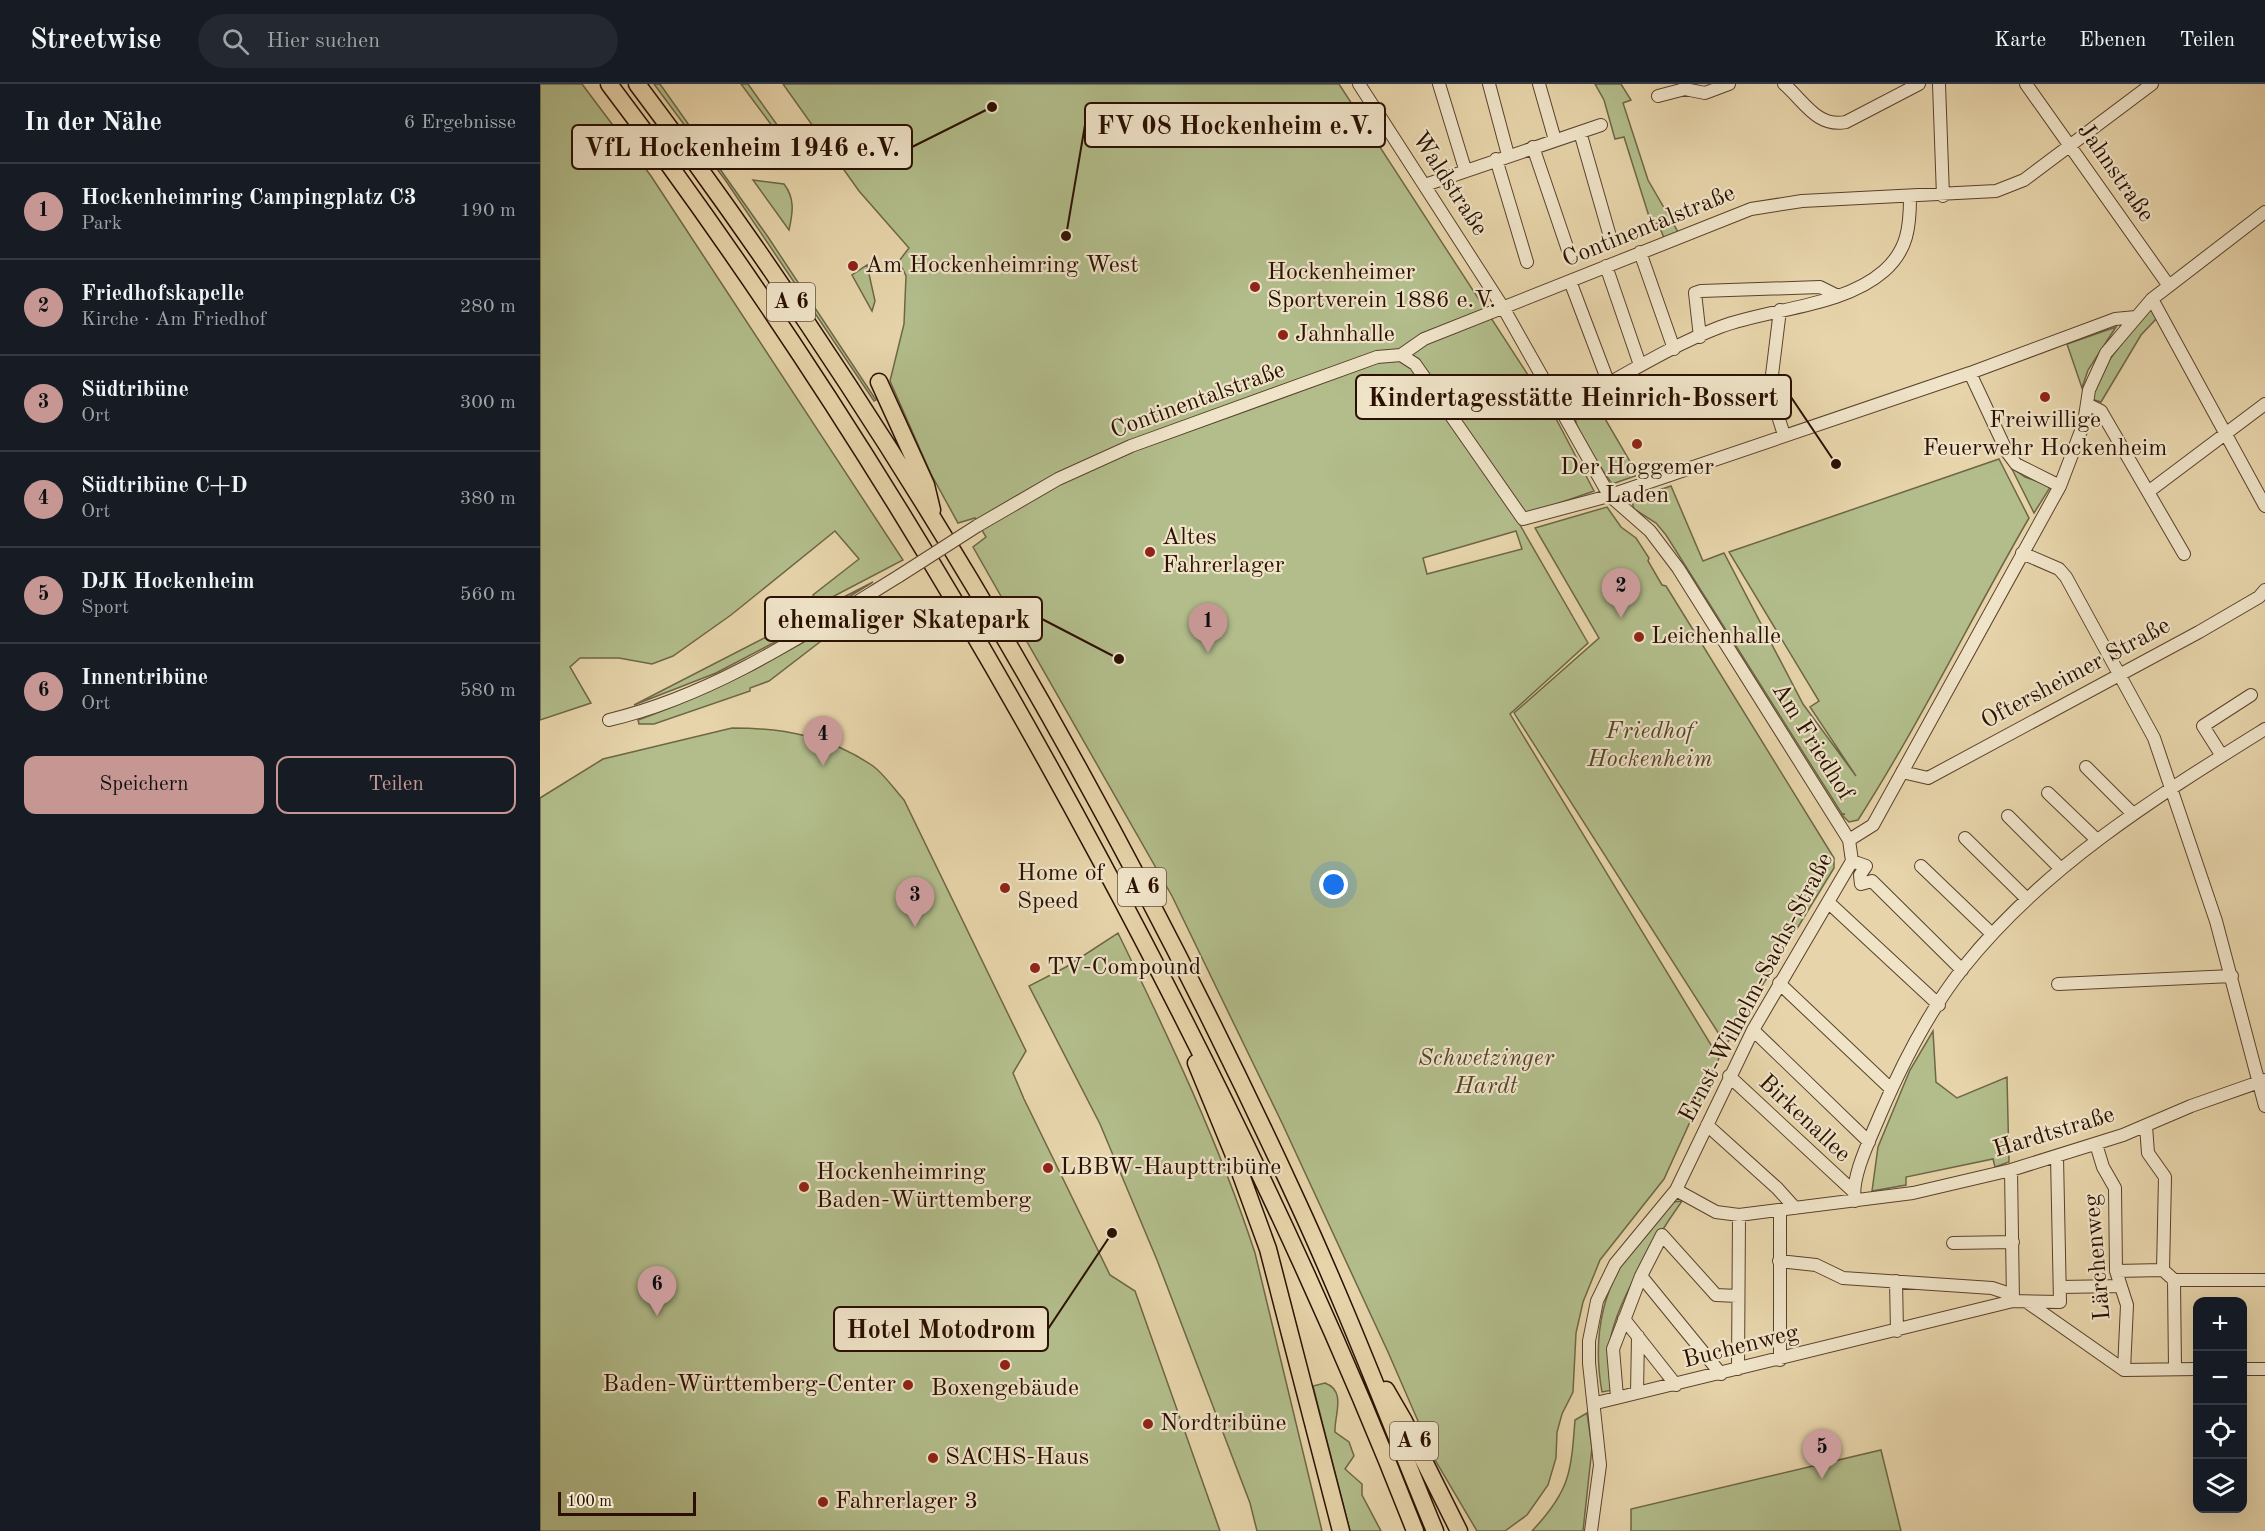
<!DOCTYPE html>
<html lang="de">
<head>
<meta charset="utf-8">
<style>
	:root { --surface:#171b24; --page:#242831; --text:#f1f3f6; --muted:#9ea1a6; --line:#363941; --accent:#c59692 }
	body { margin:0; font-family:"Old Standard TT",serif; background:var(--page); color:var(--text) }
	.controls { position:absolute; right:18px; bottom:18px; display:grid; overflow:hidden; border-radius:12px; box-shadow:0 6px 24px #0002 }
	.controls button { width:54px; height:54px; display:grid; place-items:center; padding:0; border:0; border-bottom:2px solid var(--line); background:var(--surface); color:var(--text); font:30px sans-serif }
	.scale { position:absolute; left:18px; bottom:15px; width:138px; box-sizing:border-box; padding-left:6px; border:3px solid #2b1002; border-top:0; font-size:16px; line-height:21px; white-space:nowrap; color:#2b1002; -webkit-text-stroke:4px #efe3c8; paint-order:stroke }
	.you { position:absolute; left:794px; top:801px; width:21px; height:21px; margin:-15px; border:4px solid #fff; border-radius:50%; background:#1a73e8; box-shadow:0 0 0 9px #1a73e833 }
	.badge { display:grid; place-items:center; width:39px; height:39px; border-radius:50%; background:var(--accent); color:#111; font-size:20px; font-weight:700 }
	.pin { position:absolute; translate:-50% -50px; filter:drop-shadow(0 2px 3px #0008) }
	.pin::after { content:''; position:absolute; top:32px; width:21px; height:18px; background:inherit; clip-path:polygon(0 0,100% 0,50% 100%) }
	.list { margin:0; padding:0; list-style:none }
	h2 { display:flex; justify-content:space-between; align-items:center; height:78px; margin:0; padding:0 24px; font-size:26px }
	h2 small { font-size:20px; font-weight:400; color:var(--muted) }
	.list li { display:grid; grid-template-columns:39px 1fr auto; gap:18px; align-items:center; box-sizing:border-box; height:96px; padding:0 24px; border-top:2px solid var(--line) }
	.list b { display:block; font-size:22px; white-space:nowrap }
	.list p { margin:0; font-size:20px; white-space:nowrap; color:var(--muted) }
	.list em { font-size:20px; font-style:normal; color:var(--muted) }
	.actions { display:flex; gap:12px; padding:18px 24px }
	.actions a { flex:1; padding:14px 0; border:2px solid var(--accent); border-radius:12px; text-align:center; font-size:21px; color:var(--accent) }
	.actions .main { background:var(--accent); color:#111 }
	.icon { flex:none; width:33px; height:33px; fill:none; stroke:currentColor; stroke-width:2; stroke-linecap:round; stroke-linejoin:round }
	.map { position:relative; flex:none; width:1725px; height:1447px; overflow:hidden }
	header { display:flex; align-items:center; gap:36px; box-sizing:border-box; height:84px; padding:0 30px; background:var(--surface); border-bottom:2px solid var(--line) }
	header strong { font-size:28px }
	nav { display:flex; gap:33px; margin-inline-start:auto; font-size:21px }
	.search { width:420px; height:54px; background:var(--page); display:flex; align-items:center; gap:15px; box-sizing:border-box; padding:0 21px; border-radius:33px; color:var(--muted); font-size:22px }
	main { display:flex }
	aside { flex:1; background:var(--surface) }
	.map>svg:first-child { display:block }
	.green { fill:#b2bd8b; stroke:#6e6646; stroke-width:1.5; fill-rule:evenodd }
	.lines { fill:none; stroke-linecap:round; stroke-linejoin:round }
	.minor-casing { stroke:#5a412c; stroke-width:14 }
	.highway-casing { stroke:#2b1002; stroke-width:19 }
	.minor { stroke:#efe3c8; stroke-width:12 }
	.highway { stroke:#e7d4aa; stroke-width:16 }
	.minor-bridge-casing { stroke:#5a412c; stroke-width:14; stroke-linecap:butt }
	.minor-bridge { stroke:#efe3c8; stroke-width:12 }
	.poi-dot { fill:#8f2418; stroke:#efe3c8; stroke-width:2 }
	.labels { text-anchor:middle; dominant-baseline:central; stroke-width:4.5; stroke-linejoin:round; paint-order:stroke }
	.shield { fill:#efe3c8; stroke:#664f3d; stroke-width:1.5 }
	.shield-label { font-size:22px; font-weight:bold; fill:#2b1002 }
	.street-label { font-size:24px; fill:#2b1002; stroke:#efe3c8 }
	.poi-label { font-size:24px; fill:#2b1002; stroke:#efe3c8; text-anchor:start }
	.park-label { font-size:24px; font-style:italic; fill:#54442b; stroke:#efe3c8 }
	.leader { fill:none; stroke:#2b1002; stroke-width:2 }
	.callout-dot { fill:#2b1002; stroke:#efe3c8; stroke-width:2 }
	.callout { fill:#efe3c8; stroke:#2b1002; stroke-width:2 }
	.callout-label { font-size:26px; text-anchor:middle; font-weight:bold; fill:#2b1002 }
</style>
</head>
<body>
<header>
<strong>Streetwise</strong>
<div class="search"><svg class="icon" aria-label="search" viewBox="0 0 24 24"><circle cx="10" cy="10" r="6"/><path d="M15 15l6 6"/></svg>Hier suchen</div>
<nav><a>Karte</a><a>Ebenen</a><a>Teilen</a></nav>
</header>
<main>
<aside>
<h2>In der Nähe<small>6 Ergebnisse</small></h2>
<ul class="list">
<li><span class="badge">1</span><div><b>Hockenheimring Campingplatz C3</b><p>Park</p></div><em>190 m</em></li>
<li><span class="badge">2</span><div><b>Friedhofskapelle</b><p>Kirche · Am Friedhof</p></div><em>280 m</em></li>
<li><span class="badge">3</span><div><b>Südtribüne</b><p>Ort</p></div><em>300 m</em></li>
<li><span class="badge">4</span><div><b>Südtribüne C+D</b><p>Ort</p></div><em>380 m</em></li>
<li><span class="badge">5</span><div><b>DJK Hockenheim</b><p>Sport</p></div><em>560 m</em></li>
<li><span class="badge">6</span><div><b>Innentribüne</b><p>Ort</p></div><em>580 m</em></li>
</ul>
<div class="actions"><a class="main">Speichern</a><a>Teilen</a></div>
</aside>
<div class="map">
<svg width="1725" height="1447" viewBox="0 0 1725 1447">
	<rect width="100%" height="100%" fill="#e7d4aa"/>
	<filter id="stains"><feTurbulence type="fractalNoise" baseFrequency=".00333" numOctaves="4"/><feColorMatrix values="0 0 0 0 .2 0 0 0 0 .09 0 0 0 0 .02 0 0 0 .5 -.17"/></filter>
	<radialGradient id="worn" r=".72"><stop offset=".6" stop-color="#630" stop-opacity="0"/><stop offset="1" stop-color="#630" stop-opacity=".3"/></radialGradient>
	<path class="green" d="M0,0h42l69,92 252,384 -84,44 -6,-9 46,-36 -24,-28 -104,84 -58,41 -21,8 -33,-6h-39l-10,9 21,36 -51,17z
		M114,0h6l108,153 108,163 -2,1 -148,-220z
		M201,0h7l37,52 11,3 5,14 -2,6 -7,-1 -12,-11 1,-9z
		M243,0h556l215,331 40,76 -78,27 72,125 -78,71 209,344 -55,121 -64,81 -17,42 -7,31 -3,59 -11,22 -5,18 -1,26 -8,27 -21,30 -22,16h-28l-42,-71 -47,-108 -106,-229 -110,-227 -199,-349 13,-10 -11,-19 -17,5 -27,-49 -41,-93 14,-57 2,-48 -7,-15 10,-13 -50,-57zM976,447l6,18 -95,25 -4,-16z
		M1055,0h26l10,16 -8,3 25,77 30,52 -14,6 -6,-15 -6,3 -28,-89 -9,2 -11,-39z
		M213,96l31,4c11,14 9,28 5,46z
		M327,181l8,36 -3,10 -20,-36z
		M1611,222l6,12 -16,17 -40,67 -10,-3 15,-35z
		M1576,243l-28,43 -6,18 -15,-44z
		M1054,316l44,75 -26,9c-10,-16 -41,-56 -37,-73z
		M1459,375l30,59c-58,100 -109,205 -171,302l-9,2 -7,-7 3,-1h-3l-176,-279 -10,-12 -22,-14 -2,-7 3,-4 36,-12 32,75 21,-8 79,151 53,72 -46,-69 9,-6 -90,-149z
		M1471,383l14,10 26,9 -17,27z
		M1067,423l14,20 15,11 13,20 -1,3 14,24 4,1 168,272v10l-108,177 -212,-332 85,-75 -64,-110z
		M333,498l-94,58 -63,33 -82,32z
		M328,521l-99,76 -19,7v3l-96,33h-15l-1,-4c82,-29 155,-71 230,-115z
		M192,644c51,0 97,8 141,38 11,8 21,23 31,34l122,251 -13,22 11,26 86,176 25,16 85,240h-680v-733l63,-39z
		M578,849c51,105 101,210 137,320l67,278h-65l-7,-28 -93,-243 -57,-136 -71,-138 37,-19z
		M1393,947l3,51 21,16 50,-21 2,85 -14,5 -2,-8 -87,18v8l-34,6 6,-44 32,-77z
		M1142,1117c-24,34 -70,106 -73,148 -1,13 3,28 4,41l-11,2c-8,-44 -4,-85 18,-125 13,-23 36,-44 53,-65z
		M785,1299c22,8 9,33 10,49l14,10 5,14 -9,13 17,15v11l19,36h-31l-37,-145z
		M1047,1329l5,35 -9,83h-51c38,-40 39,-58 43,-111z
		M1341,1366l20,81h-270v-22z"/>
	<g class="lines">
		<g class="minor-casing">
			<path id="minor" d="M819,0l145,225 105,186 41,36 28,37 171,272 3,21 -99,169 -77,160 -61,74 -18,37 -8,40v22l11,102 -9,66
				M899,0l26,85
				M949,0l19,71
				M999,0l16,56
				M1145,0v5l20,4 24,-9
				M1244,0c20,17 33,44 62,38l73,-38
				M1399,0l4,112
				M1486,0l143,202
				M1118,12l27,-7
				M1040,48l31,108
				M993,63l37,109
				M956,75l31,103
				M885,101l176,-60
				M1100,168l34,97
				M1066,182l34,99
				M1030,197l39,103
				M1612,215l113,207
				M1240,226l-10,81 14,44
				M1160,253l-5,-44 6,-2 119,-4 18,9
				M861,271l14,9 108,155 82,-22 365,-124 145,-54 21,-2
				M1430,289l37,79 9,12 44,22
				M1547,320l14,7 83,143
				M1022,325c52,-27 103,-61 158,-82 51,-19 123,-20 164,-56 24,-21 26,-45 26,-74
				M1608,408l117,-88
				M437,442l81,-47 73,-33 246,-89 24,-2 23,-16 327,-130 51,-8 194,-10 28,-11 128,-96
				M1482,469l37,16 7,8 88,161 62,183 49,185
				M69,636c106,-25 199,-88 290,-144
				M1682,672l-19,-30 48,-31
				M1546,683l47,47
				M1362,688l26,6 271,-146 60,-35 6,-7
				M1508,709l49,47
				M1468,732l53,53
				M1425,754l62,61
				M1309,756l24,-15 187,-339 24,-63 5,-33 17,-37 46,-54 113,-87
				M1312,777l14,5 -6,9 1,9 11,-3 90,89
				M1381,782l71,68
				M1288,818l111,103
				M1239,899l112,106
				M1518,900l174,-8
				M1213,946l116,112
				M1189,992l124,115
				M1167,1041l70,63 18,20
				M1606,1042l2,27 17,24 -2,93 11,10 1,89
				M1556,1060l7,23 12,21 1,83 11,34 -3,65
				M1471,1086l2,131
				M1136,1106l40,22 23,3 174,-22 98,-23 112,-35 68,-29 74,-26
				M1315,1117c-5,-23 16,-64 25,-86 22,-51 48,-103 83,-147 81,-102 193,-171 302,-239
				M1240,1126v150
				M1413,1159l60,-1
				M1239,1177l37,4 27,13 149,10 12,4 9,9
				M1576,1187l47,-1
				M1101,1192l80,98
				M1634,1196h91
				M1356,1197l1,50
				M1520,1203l60,-1
				M1487,1218l97,68
				M1084,1235l52,66
				M1198,1285l1,-154
				M1702,1285h23
				M1584,1286l74,-1
				M1097,1309l1,-57
				M1077,1313l-4,-48 28,-73 21,-41 54,60 22,1
				M1056,1319l417,-102 47,1 -3,-145"/>
		</g>
		<g class="highway-casing">
			<path id="highway" d="M69,0c185,244 346,505 491,775 117,218 225,441 315,672
				M97,0c260,345 479,724 660,1117 50,108 92,219 138,330
				M339,298l47,103 6,25
				M656,979l37,90 35,96 73,282
				M846,1306l18,31 55,110"/>
		</g>
		<use href="#minor" class="minor"/>
		<use href="#highway" class="highway"/>
		<g class="minor-bridge-casing">
			<path id="minor-bridge" d="M359,492l78,-50"/>
		</g>
		<use href="#minor-bridge" class="minor-bridge"/>
	</g>
	<g class="poi-dot">
		<circle cx="313" cy="182" r="6"/>
		<circle cx="715" cy="203" r="6"/>
		<circle cx="743" cy="251" r="6"/>
		<circle cx="1505" cy="313" r="6"/>
		<circle cx="1097" cy="360" r="6"/>
		<circle cx="610" cy="468" r="6"/>
		<circle cx="1099" cy="553" r="6"/>
		<circle cx="465" cy="804" r="6"/>
		<circle cx="495" cy="884" r="6"/>
		<circle cx="508" cy="1084" r="6"/>
		<circle cx="264" cy="1103" r="6"/>
		<circle cx="465" cy="1281" r="6"/>
		<circle cx="368" cy="1301" r="6"/>
		<circle cx="608" cy="1340" r="6"/>
		<circle cx="393" cy="1374" r="6"/>
		<circle cx="283" cy="1418" r="6"/>
	</g>
	<g class="labels">
		<g class="shield">
			<rect x="227" y="199" width="48" height="38" rx="4.5"/>
			<rect x="578" y="784" width="48" height="38" rx="4.5"/>
			<rect x="850" y="1338" width="48" height="38" rx="4.5"/>
		</g>
		<g class="shield-label">
			<text x="251" y="218">A 6</text>
			<text x="602" y="803">A 6</text>
			<text x="874" y="1357">A 6</text>
		</g>
		<g class="street-label">
			<text transform="translate(1575 89) rotate(55)">Jahnstraße</text>
			<text transform="translate(909 100) rotate(57)">Waldstraße</text>
			<text transform="translate(1109 143) rotate(-22)">Continentalstraße</text>
			<text transform="translate(658 317) rotate(-20)">Continentalstraße</text>
			<text transform="translate(1536 590) rotate(-28)">Oftersheimer Straße</text>
			<text transform="translate(1272 658) rotate(58)">Am Friedhof</text>
			<text transform="translate(1217 904) rotate(-62)">Ernst-Wilhelm-Sachs-Straße</text>
			<text transform="translate(1264 1035) rotate(43)">Birkenallee</text>
			<text transform="translate(1514 1049) rotate(-17)">Hardtstraße</text>
			<text transform="translate(1558 1173) rotate(-95)">Lärchenweg</text>
			<text transform="translate(1201 1263) rotate(-14)">Buchenweg</text>
		</g>
		<g class="poi-label">
			<text x="325" y="182">Am Hockenheimring West</text>
			<text x="727" y="189">Hockenheimer<tspan x="727" dy="28">Sportverein 1886 e.V.</tspan></text>
			<text x="755" y="251">Jahnhalle</text>
			<text x="1505" y="337" text-anchor="middle">Freiwillige<tspan x="1505" dy="28">Feuerwehr Hockenheim</tspan></text>
			<text x="1097" y="384" text-anchor="middle">Der Hoggemer<tspan x="1097" dy="28">Laden</tspan></text>
			<text x="622" y="454">Altes<tspan x="622" dy="28">Fahrerlager</tspan></text>
			<text x="1111" y="553">Leichenhalle</text>
			<text x="477" y="790">Home of<tspan x="477" dy="28">Speed</tspan></text>
			<text x="507" y="884">TV-Compound</text>
			<text x="520" y="1084">LBBW-Haupttribüne</text>
			<text x="276" y="1089">Hockenheimring<tspan x="276" dy="28">Baden-Württemberg</tspan></text>
			<text x="356" y="1301" text-anchor="end">Baden-Württemberg-Center</text>
			<text x="465" y="1305" text-anchor="middle">Boxengebäude</text>
			<text x="620" y="1340">Nordtribüne</text>
			<text x="405" y="1374">SACHS-Haus</text>
			<text x="295" y="1418">Fahrerlager 3</text>
		</g>
		<g class="park-label">
			<text x="1110" y="648">Friedhof<tspan x="1110" dy="28">Hockenheim</tspan></text>
			<text x="946" y="975">Schwetzinger<tspan x="946" dy="28">Hardt</tspan></text>
		</g>
	</g>
	<path class="leader" d="M526 152L545 41M452 23L372 63M1296 380L1251 313M579 575L502 535M572 1149L508 1245"/>
	<g class="callout-dot">
		<circle cx="526" cy="152" r="6"/>
		<circle cx="452" cy="23" r="6"/>
		<circle cx="1296" cy="380" r="6"/>
		<circle cx="579" cy="575" r="6"/>
		<circle cx="572" cy="1149" r="6"/>
	</g>
	<g class="callout">
		<rect x="545" y="19" width="300" height="44" rx="6"/>
		<rect x="32" y="41" width="340" height="44" rx="6"/>
		<rect x="816" y="291" width="435" height="44" rx="6"/>
		<rect x="225" y="513" width="277" height="44" rx="6"/>
		<rect x="294" y="1223" width="214" height="44" rx="6"/>
	</g>
	<g class="callout-label">
		<text x="695" y="50">FV 08 Hockenheim e.V.</text>
		<text x="202" y="72">VfL Hockenheim 1946 e.V.</text>
		<text x="1033" y="322">Kindertagesstätte Heinrich-Bossert</text>
		<text x="364" y="544">ehemaliger Skatepark</text>
		<text x="401" y="1254">Hotel Motodrom</text>
	</g>
	<rect width="100%" height="100%" filter="url(#stains)"/>
	<rect width="100%" height="100%" fill="url(#worn)"/>
</svg>
<div class="controls">
<button>+</button>
<button>−</button>
<button><svg class="icon" aria-label="locate" viewBox="0 0 24 24"><circle cx="12" cy="12" r="6"/><path d="M12 2v4M12 18v4M2 12h4M18 12h4"/></svg></button>
<button><svg class="icon" aria-label="layers" viewBox="0 0 24 24"><path d="M12 4l9 5-9 5-9-5zM3 14l9 5 9-5"/></svg></button>
</div>
<div class="scale">100 m</div>
<div class="you"></div>
<div class="pin badge" style="left:668px;top:569px">1</div>
<div class="pin badge" style="left:1081px;top:534px">2</div>
<div class="pin badge" style="left:375px;top:843px">3</div>
<div class="pin badge" style="left:283px;top:682px">4</div>
<div class="pin badge" style="left:1282px;top:1395px">5</div>
<div class="pin badge" style="left:117px;top:1232px">6</div>
</div>
</main>
</body>
</html>
